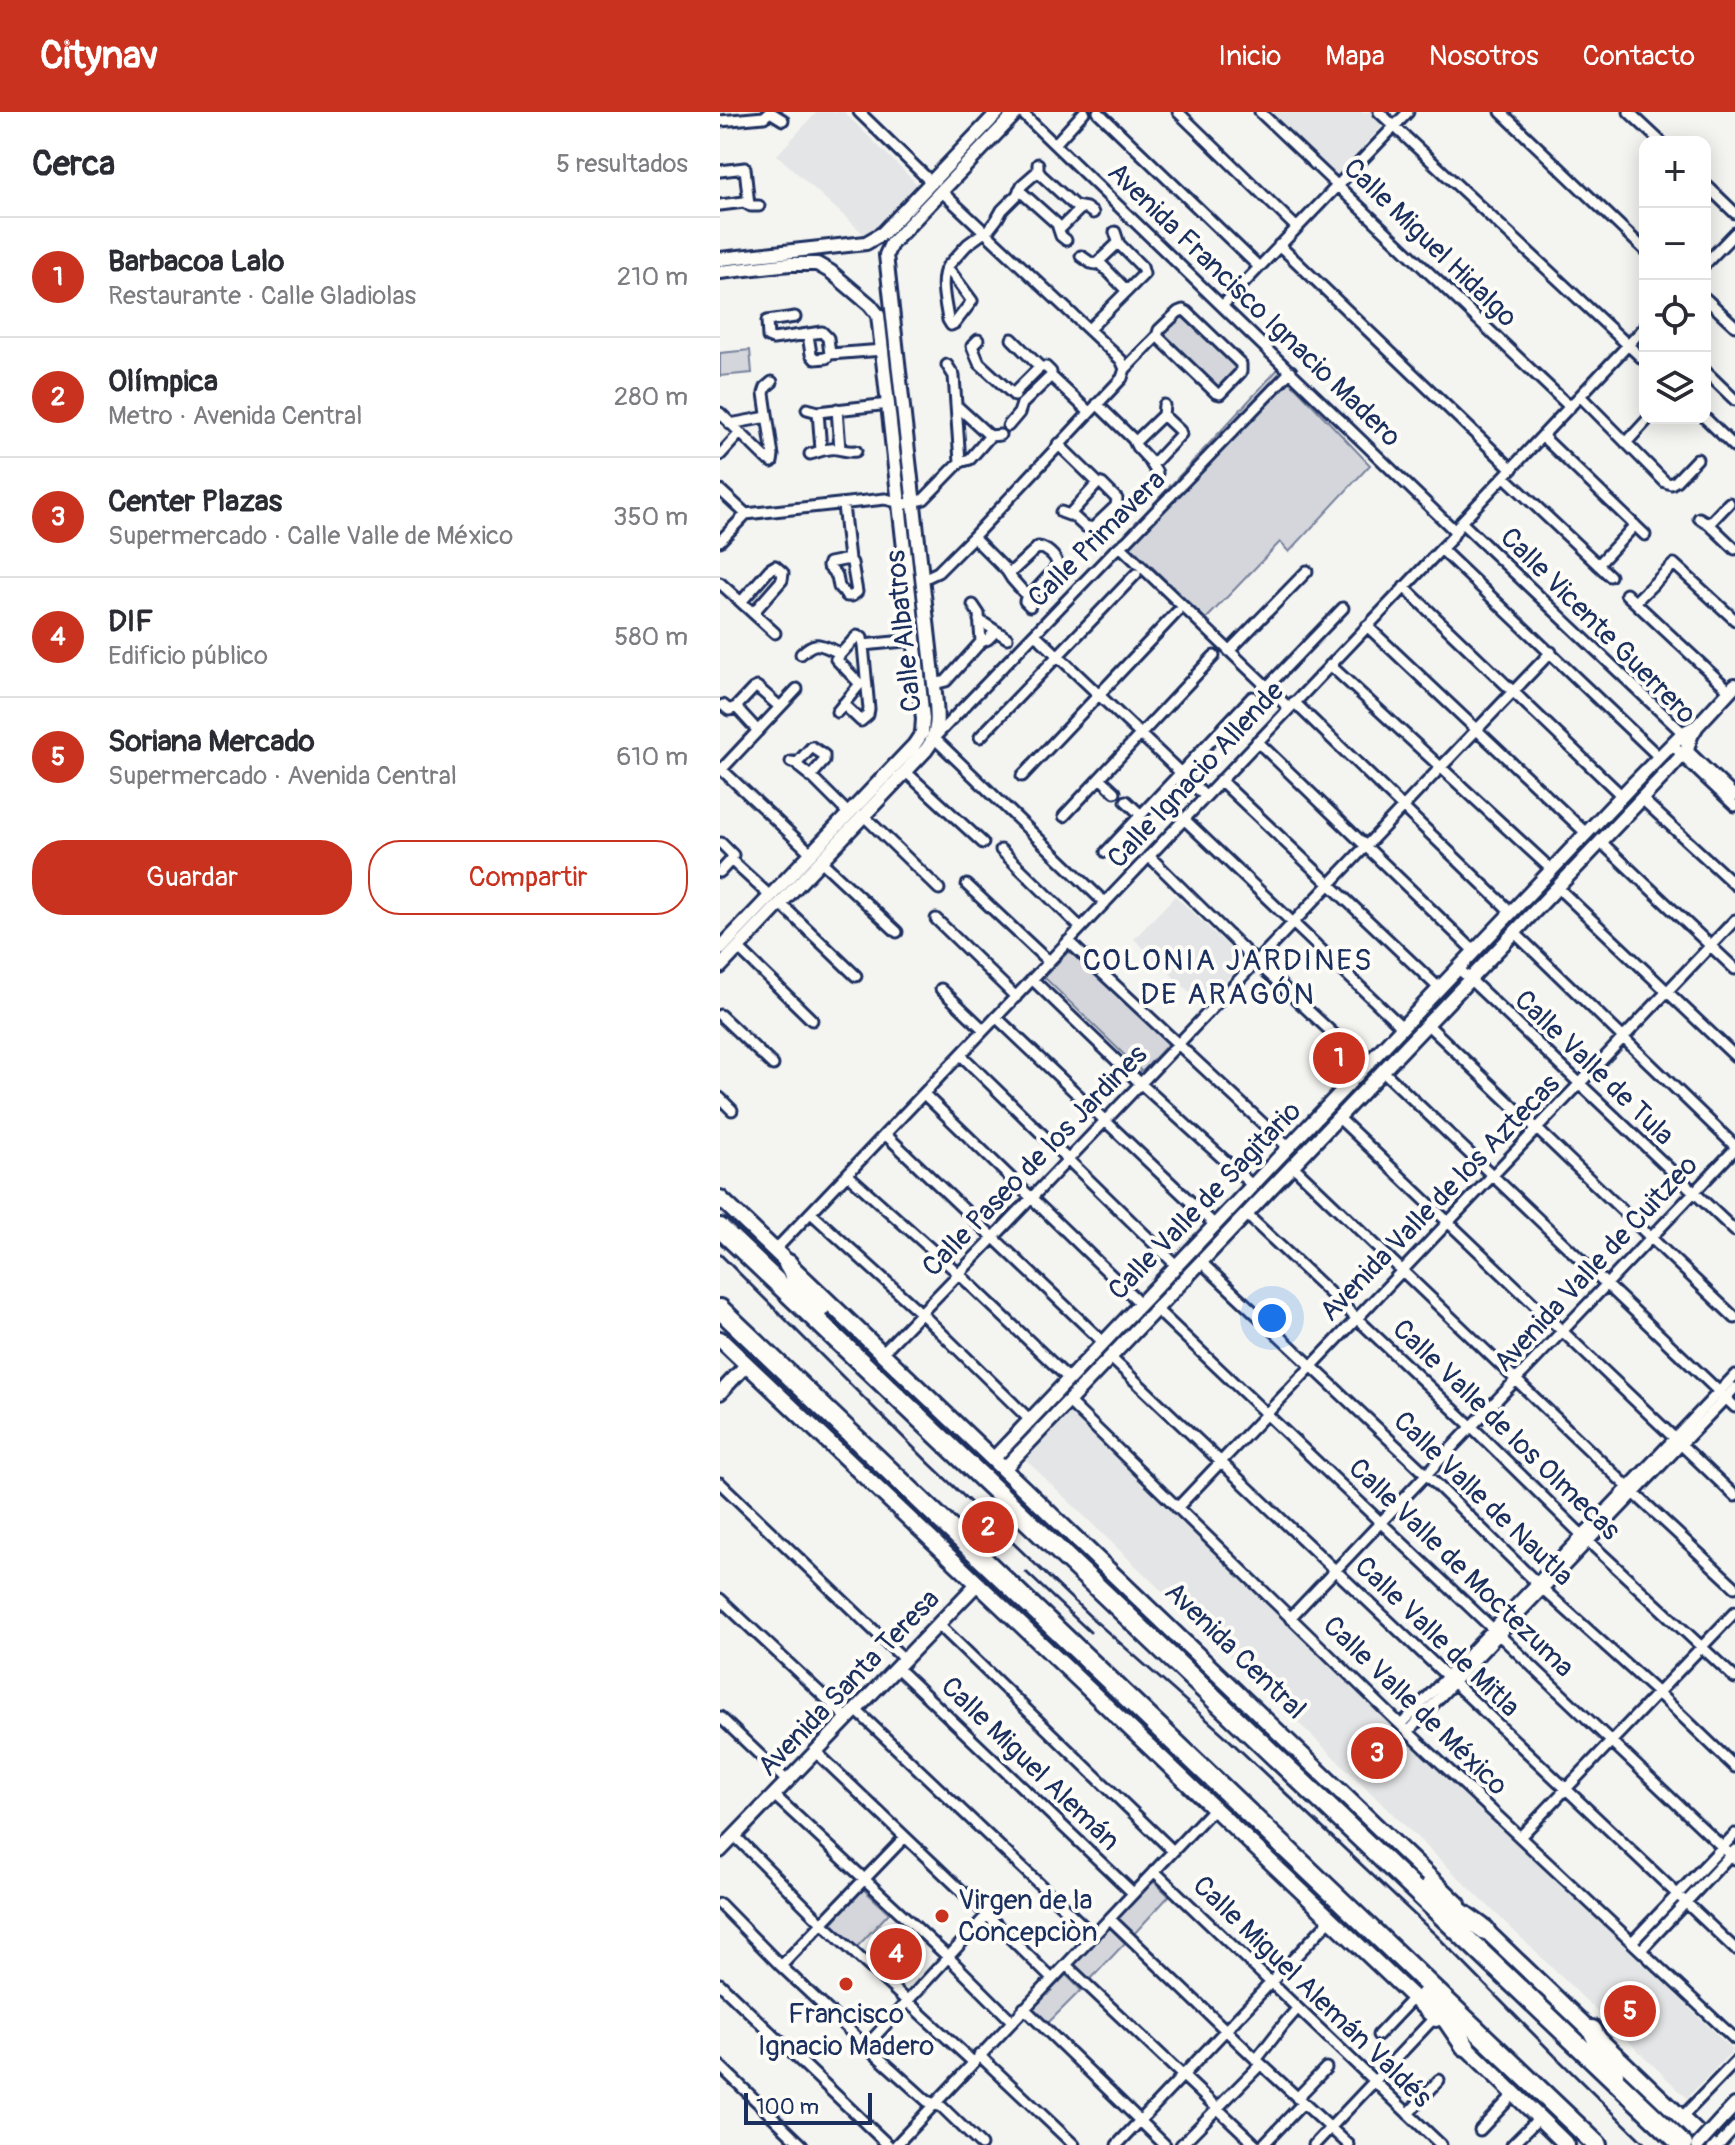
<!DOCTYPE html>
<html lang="es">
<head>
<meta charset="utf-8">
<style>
	:root { --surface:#fff; --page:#f2f2f3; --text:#2b2b33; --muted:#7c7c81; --line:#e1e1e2; --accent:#c8321e }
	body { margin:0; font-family:Pangolin,sans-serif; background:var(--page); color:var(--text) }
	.controls { position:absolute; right:24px; top:24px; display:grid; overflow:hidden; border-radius:16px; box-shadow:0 4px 20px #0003 }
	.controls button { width:72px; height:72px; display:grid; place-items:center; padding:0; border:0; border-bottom:2px solid var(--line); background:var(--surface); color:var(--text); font:40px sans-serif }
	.scale { position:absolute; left:24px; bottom:20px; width:128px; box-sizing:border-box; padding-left:8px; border:4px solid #1b2f5e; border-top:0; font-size:22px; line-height:28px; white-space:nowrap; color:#1b2f5e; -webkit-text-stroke:6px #fdfcf7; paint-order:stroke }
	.you { position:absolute; left:552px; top:1206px; width:28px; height:28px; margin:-20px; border:6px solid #fff; border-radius:50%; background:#1a73e8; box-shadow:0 0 0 12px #1a73e833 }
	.badge { display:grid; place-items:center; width:52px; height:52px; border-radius:50%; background:var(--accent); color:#fff; font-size:26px; font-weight:700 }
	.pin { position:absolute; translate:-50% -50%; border:4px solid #fff; box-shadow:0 2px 8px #0006 }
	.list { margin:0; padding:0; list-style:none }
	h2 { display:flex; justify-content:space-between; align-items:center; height:104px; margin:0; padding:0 32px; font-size:34px }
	h2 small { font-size:26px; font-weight:400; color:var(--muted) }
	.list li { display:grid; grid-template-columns:52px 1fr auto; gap:24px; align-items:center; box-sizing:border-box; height:120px; padding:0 32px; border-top:2px solid var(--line) }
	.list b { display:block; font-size:30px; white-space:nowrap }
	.list p { margin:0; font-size:26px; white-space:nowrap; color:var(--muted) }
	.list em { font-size:26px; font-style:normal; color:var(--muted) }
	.actions { display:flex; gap:16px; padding:24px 32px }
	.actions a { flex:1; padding:18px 0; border:2px solid var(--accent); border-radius:32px; text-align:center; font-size:28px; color:var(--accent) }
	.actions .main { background:var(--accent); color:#fff }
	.icon { flex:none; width:44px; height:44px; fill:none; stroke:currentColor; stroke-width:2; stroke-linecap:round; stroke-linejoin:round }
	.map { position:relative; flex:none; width:1015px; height:2033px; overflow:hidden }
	header { display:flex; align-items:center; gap:48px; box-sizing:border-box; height:112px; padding:0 40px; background:var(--accent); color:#fff }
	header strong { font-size:38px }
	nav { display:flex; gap:44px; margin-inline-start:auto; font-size:28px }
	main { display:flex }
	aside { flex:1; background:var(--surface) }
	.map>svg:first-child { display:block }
	.built { fill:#e4e5e6 }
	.green { fill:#d4d6db; stroke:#78829c; stroke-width:2 }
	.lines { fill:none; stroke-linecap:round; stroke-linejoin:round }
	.minor-casing { stroke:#1b2f5e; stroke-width:15 }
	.tertiary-casing { stroke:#1b2f5e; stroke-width:18 }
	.secondary-casing { stroke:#1b2f5e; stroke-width:20 }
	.motorway-casing { stroke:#1b2f5e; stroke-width:24 }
	.minor { stroke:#fdfcf7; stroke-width:9 }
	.tertiary { stroke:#fdfcf7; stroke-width:12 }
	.secondary { stroke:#fdfcf7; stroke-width:14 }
	.motorway { stroke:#fdfcf7; stroke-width:18 }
	.rail { stroke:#1b2f5e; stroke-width:3 }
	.tertiary-bridge-casing { stroke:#1b2f5e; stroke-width:18; stroke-linecap:butt }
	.tertiary-bridge { stroke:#fdfcf7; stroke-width:12 }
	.poi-dot { fill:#c8321e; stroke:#fdfcf7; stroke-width:3 }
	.labels { text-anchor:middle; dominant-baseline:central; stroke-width:8; stroke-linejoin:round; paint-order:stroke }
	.street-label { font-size:28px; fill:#1b2f5e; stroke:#fdfcf7 }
	.poi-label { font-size:28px; fill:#1b2f5e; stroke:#fdfcf7; text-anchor:start }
	.neighbourhood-label { font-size:30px; letter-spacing:2px; fill:#1b2f5e; stroke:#fdfcf7 }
</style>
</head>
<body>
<header>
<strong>Citynav</strong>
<nav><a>Inicio</a><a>Mapa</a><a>Nosotros</a><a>Contacto</a></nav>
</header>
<main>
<aside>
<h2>Cerca<small>5 resultados</small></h2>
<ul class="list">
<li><span class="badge">1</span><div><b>Barbacoa Lalo</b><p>Restaurante · Calle Gladiolas</p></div><em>210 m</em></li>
<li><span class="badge">2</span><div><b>Olímpica</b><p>Metro · Avenida Central</p></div><em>280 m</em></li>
<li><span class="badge">3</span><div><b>Center Plazas</b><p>Supermercado · Calle Valle de México</p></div><em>350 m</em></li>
<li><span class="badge">4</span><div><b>DIF</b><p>Edificio público</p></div><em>580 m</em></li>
<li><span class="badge">5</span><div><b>Soriana Mercado</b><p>Supermercado · Avenida Central</p></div><em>610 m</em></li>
</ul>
<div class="actions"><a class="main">Guardar</a><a>Compartir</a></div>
</aside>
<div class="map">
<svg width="1015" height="2033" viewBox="0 0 1015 2033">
	<rect width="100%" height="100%" fill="#f4f4f1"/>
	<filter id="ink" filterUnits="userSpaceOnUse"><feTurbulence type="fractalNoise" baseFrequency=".0125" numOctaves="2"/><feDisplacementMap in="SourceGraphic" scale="16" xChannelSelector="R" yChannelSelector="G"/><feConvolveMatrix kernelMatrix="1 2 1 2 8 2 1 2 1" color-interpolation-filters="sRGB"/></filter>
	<g filter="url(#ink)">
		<path class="built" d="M97,0h27l74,73 -44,47 -10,2 -87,-79z
			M551,0h100l13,12 -47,51z
			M455,784l69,65 -41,44 -69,-66z
			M346,1295l667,643 -46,48 -665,-642z"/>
		<path class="green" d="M459,202l59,55 -21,24 -59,-55z
			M30,238l2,23 -32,3v-23z
			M558,257l92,96 -81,87 -9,-10 -74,77 -84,-81z
			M350,838l99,93 -27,29 -98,-95z
			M433,1769l16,15 -37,40 -16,-16z
			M143,1777l26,24 -34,36 -25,-24z
			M389,1815l16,16 -36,38 -16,-16z
			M346,1863l15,15 -36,36 -15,-14z"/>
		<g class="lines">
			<g class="minor-casing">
				<path id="minor" d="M50,0l13,8
					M139,0l73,71
					M301,0l434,419
					M378,0l161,155
					M458,0l118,115
					M540,0l310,295
					M659,0l266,249
					M781,0l144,138
					M909,0l32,30
					M0,9l44,-4 6,-5
					M335,32l29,-32
					M318,52v7l3,4 34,31 11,2 7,5
					M0,59l25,-3 4,37
					M985,72l30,29
					M299,78l38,34 4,12 5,4
					M221,79l180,169 4,9
					M0,93l24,-3 7,4h8
					M340,117l21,-21
					M559,133l233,224
					M361,144l10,7 5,1 22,-21
					M379,150l28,29
					M985,152l30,-31
					M227,155l25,34 -17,22 -4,2 -3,-5c-2,-16 -9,-39 -1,-53l19,-21 2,-2 22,-16 7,-9 5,-9 15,-15 5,-10 16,-14
					M985,186l30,28
					M503,193l185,-193
					M75,205l-28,4 1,16 5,2 49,-7 6,6 2,16
					M369,217l55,-55 -2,-7 -23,-23 -4,-12
					M88,223l3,19 4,5 11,-1 4,-4 53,-4
					M292,227l28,28
					M258,228l-6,6 7,17 36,33
					M227,253l7,11 6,86
					M985,259l30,29
					M331,264l38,36
					M860,284l85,86 6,2 5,-3 21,-22
					M377,292l36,35 4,8 12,13 8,13
					M237,294l33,30
					M87,297l11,3 71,-8
					M117,297l3,40
					M98,300l3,38
					M0,301l47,46 5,3
					M985,306l30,29
					M10,312l37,-7
					M288,314l11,-13 3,-9 29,-28v-4l-5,-5h-6l-27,27
					M822,324l103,99
					M415,330l28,-27 1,-10
					M906,331l22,-24
					M338,332l40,39 4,1 15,15 -1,7 -23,22 -9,-2 -13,-12
					M90,342c9,-2 18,-7 27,-5 7,1 11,3 19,2
					M0,343l20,-22
					M52,350l1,-6 -9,-63 2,-6 6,-5
					M432,353l29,-31 -1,-3 -17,-16
					M785,365l105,99
					M0,378l26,24
					M123,393l6,54 3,4 5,29 -5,4h-5l-8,-9 -2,-11 -9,-10 1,-3 20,-4
					M341,400l8,3 29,-32
					M979,406l10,6 26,25
					M741,410l222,211 4,17 48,46
					M989,412l20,-21
					M253,425l34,34 5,8 15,17
					M0,429l26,-27 139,-15 21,5 18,-5 36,-37 10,-3 20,-23 10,-1
					M400,434l169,162
					M721,437l218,208
					M878,453l37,-40
					M289,462l29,-27c8,1 18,9 19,17
					M203,467l15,-7 35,-35 149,-159 3,-9 32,-33 2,-6 19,-18 5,-2 4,2 54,52v8l-21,22 -4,-1 -59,-57
					M0,471l55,50
					M684,475l218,209
					M906,482l104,97
					M916,489l38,-37 61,56
					M21,490l29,-33 5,-3 8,7 -1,7 -29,33
					M253,493l6,9 2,28
					M310,494l-5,-5 2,-5 4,-1 24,-26 2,-5
					M259,508l28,18
					M647,514l220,208
					M315,522l170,162
					M143,533l52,-5
					M509,539l78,-80
					M81,542c16,-16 20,-8 39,-1
					M610,553l222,205
					M214,572l12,-3 35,-39 7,-3 7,-7
					M547,575l76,-79
					M574,590l211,204 5,7
					M123,592l18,17 7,-6 1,-6 -6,-64 -1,-7 -5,-2 -21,23 24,25 6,-2
					M3,593l6,5 7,-3 17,-18 4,-2 23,20
					M16,595l22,24
					M117,600l23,-28
					M212,624l173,167
					M215,625l179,-186 13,-10 164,-170
					M260,625l156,-163
					M537,629l217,210
					M953,632l9,12 53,50
					M71,650l6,1 2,4 15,12 35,35
					M77,651l15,-16 12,8v6l-14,16
					M0,656l91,85
					M1,658l76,-81
					M186,660l77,71
					M302,664l155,-164
					M380,666l15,14
					M500,668l220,209
					M922,687l93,86
					M406,689l15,14
					M144,704l75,73
					M344,704l150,-160
					M464,707l219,209
					M881,730l134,127
					M1,731l12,12 -2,5 39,36
					M281,738l80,78
					M386,740l146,-155
					M429,744l107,106 111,103
					M101,749l76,71
					M0,760l11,-12
					M247,773l82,77
					M837,775l178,169
					M61,792l75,72
					M216,807l80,78
					M795,821l220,213
					M348,829l221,207
					M18,836l74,72
					M738,856l277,263
					M312,867l108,104 113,103
					M221,877l43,41
					M0,903l53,50
					M276,905l220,209
					M708,913l307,293
					M241,943l216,211
					M663,959l352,336
					M204,982l217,210
					M0,986l12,12
					M619,1006l396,378
					M165,1022l219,209
					M573,1054l342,328 100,93
					M127,1062l112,100 110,105
					M91,1101l110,100 110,108
					M526,1102l226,213 117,115 146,136
					M55,1138l666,-701 10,-10 10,-17 184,-195
					M481,1150l226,213 117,115 114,103 77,74
					M436,1197l579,550
					M162,1241c225,-231 445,-468 669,-701
					M390,1245l625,592
					M348,1289l340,331 327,307
					M0,1371l185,177
					M457,1396l558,-588
					M0,1487l128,120
					M570,1506l445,-469
					M219,1513l234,226
					M177,1556l236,225
					M136,1598l238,226
					M0,1605l67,64
					M681,1613l334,-350
					M688,1620l45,-49 282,-295
					M96,1640l171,163 65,64
					M54,1683l174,162 63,63
					M15,1724l87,87 151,139
					M800,1725l215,-225
					M434,1759l287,274
					M0,1792l61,62 85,80 61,55 15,6 39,38
					M390,1807l151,145 88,81
					M913,1829l102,-107
					M921,1838l94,-100
					M346,1853l190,180
					M61,1854l123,-128
					M0,1872l168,161
					M304,1896l141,137
					M658,1923l35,-37
					M146,1934l121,-131
					M259,1943l95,90
					M536,1948l28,-36 13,-15
					M0,1954l82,79
					M577,1986l29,-30
					M688,2002l31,-34
					M962,2005l53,-55
					M760,2018l33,-35
					M176,2033l317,-336
					M397,2033l214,-226
					M461,2033l80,-81
					M543,2033l40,-42
					M594,2033l120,-127
					M792,2033l27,-27
					M999,2033l16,-18"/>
			</g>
			<g class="tertiary-casing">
				<path id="tertiary" d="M0,147l146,-16 17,-10 115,-121
					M0,160l70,-8h27l14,8 39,33 8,10 45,404 -1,14 -8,12 -194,204
					M0,855l206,-217c16,-20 10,-42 8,-66l-48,-429 5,-11 126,-132
					M0,1281l27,-29
					M273,1347l639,-674 51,-52 14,-7
					M284,1357l665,-699 18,-20 4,-14 6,-10 38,-41
					M0,1739l258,-268
					M999,2010l16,-17"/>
			</g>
			<g class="secondary-casing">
				<path id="secondary" d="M0,1086l738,706
					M0,1227l716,680
					M759,1812l231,221
					M740,1929l107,104"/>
			</g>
			<g class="motorway-casing">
				<path id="motorway" d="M0,1116l963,917
					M68,1152l16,26 16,18
					M0,1197l877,836
					M708,1777l57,41
					M705,1884l23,25 17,25
					M872,1918l22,43"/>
			</g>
			<use href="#minor" class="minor"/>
			<use href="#tertiary" class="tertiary"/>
			<use href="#secondary" class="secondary"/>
			<use href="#motorway" class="motorway"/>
			<path class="rail" d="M0,1142l210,210 164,156 129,114 214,202 122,124 87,85
				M306,1460l64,60"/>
			<g class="tertiary-bridge-casing">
				<path id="tertiary-bridge" d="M978,2033l21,-23"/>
			</g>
			<use href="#tertiary-bridge" class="tertiary-bridge"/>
		</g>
	</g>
	<g class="poi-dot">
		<circle cx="222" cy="1804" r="8"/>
		<circle cx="126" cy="1872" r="8"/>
	</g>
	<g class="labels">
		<g class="street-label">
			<text transform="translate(710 131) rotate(44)">Calle Miguel Hidalgo</text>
			<text transform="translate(534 193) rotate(44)">Avenida Francisco Ignacio Madero</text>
			<text transform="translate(377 427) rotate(-45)">Calle Primavera</text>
			<text transform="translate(878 514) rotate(45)">Calle Vicente Guerrero</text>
			<text transform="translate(184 519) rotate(-96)">Calle Albatros</text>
			<text transform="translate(476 663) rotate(-47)">Calle Ignacio Allende</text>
			<text transform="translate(874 956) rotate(44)">Calle Valle de Tula</text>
			<text transform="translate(315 1049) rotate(-46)">Calle Paseo de los Jardines</text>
			<text transform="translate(720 1086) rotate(-46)">Avenida Valle de los Aztecas</text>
			<text transform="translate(485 1089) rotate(-46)">Calle Valle de Sagitario</text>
			<text transform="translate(876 1152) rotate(-47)">Avenida Valle de Cuitzeo</text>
			<text transform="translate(786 1318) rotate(44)">Calle Valle de los Olmecas</text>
			<text transform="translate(763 1387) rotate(44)">Calle Valle de Nautla</text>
			<text transform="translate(741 1456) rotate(44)">Calle Valle de Moctezuma</text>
			<text transform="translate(717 1525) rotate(44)">Calle Valle de Mitla</text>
			<text transform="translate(515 1539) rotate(44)">Avenida Central</text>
			<text transform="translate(129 1571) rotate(-46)">Avenida Santa Teresa</text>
			<text transform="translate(695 1594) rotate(44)">Calle Valle de México</text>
			<text transform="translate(310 1652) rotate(44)">Calle Miguel Alemán</text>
			<text transform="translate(592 1880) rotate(44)">Calle Miguel Alemán Valdés</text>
		</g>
		<g class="poi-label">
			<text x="238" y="1788">Virgen de la<tspan x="238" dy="32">Concepciòn</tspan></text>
			<text x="126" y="1902" text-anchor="middle">Francisco<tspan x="126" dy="32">Ignacio Madero</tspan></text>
		</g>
		<g class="neighbourhood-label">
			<text x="508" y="848">COLONIA JARDINES<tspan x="508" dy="34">DE ARAGÓN</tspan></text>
		</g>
	</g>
</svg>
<div class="controls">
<button>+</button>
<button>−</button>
<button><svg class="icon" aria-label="locate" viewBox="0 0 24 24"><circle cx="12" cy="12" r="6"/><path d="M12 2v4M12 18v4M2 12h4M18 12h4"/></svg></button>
<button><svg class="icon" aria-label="layers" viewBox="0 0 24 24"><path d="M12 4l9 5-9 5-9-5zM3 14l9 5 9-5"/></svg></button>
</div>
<div class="scale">100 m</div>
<div class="you"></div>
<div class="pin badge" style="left:619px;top:946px">1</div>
<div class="pin badge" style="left:268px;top:1415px">2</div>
<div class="pin badge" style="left:657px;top:1641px">3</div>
<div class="pin badge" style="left:176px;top:1842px">4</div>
<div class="pin badge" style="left:910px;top:1899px">5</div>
</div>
</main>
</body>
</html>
